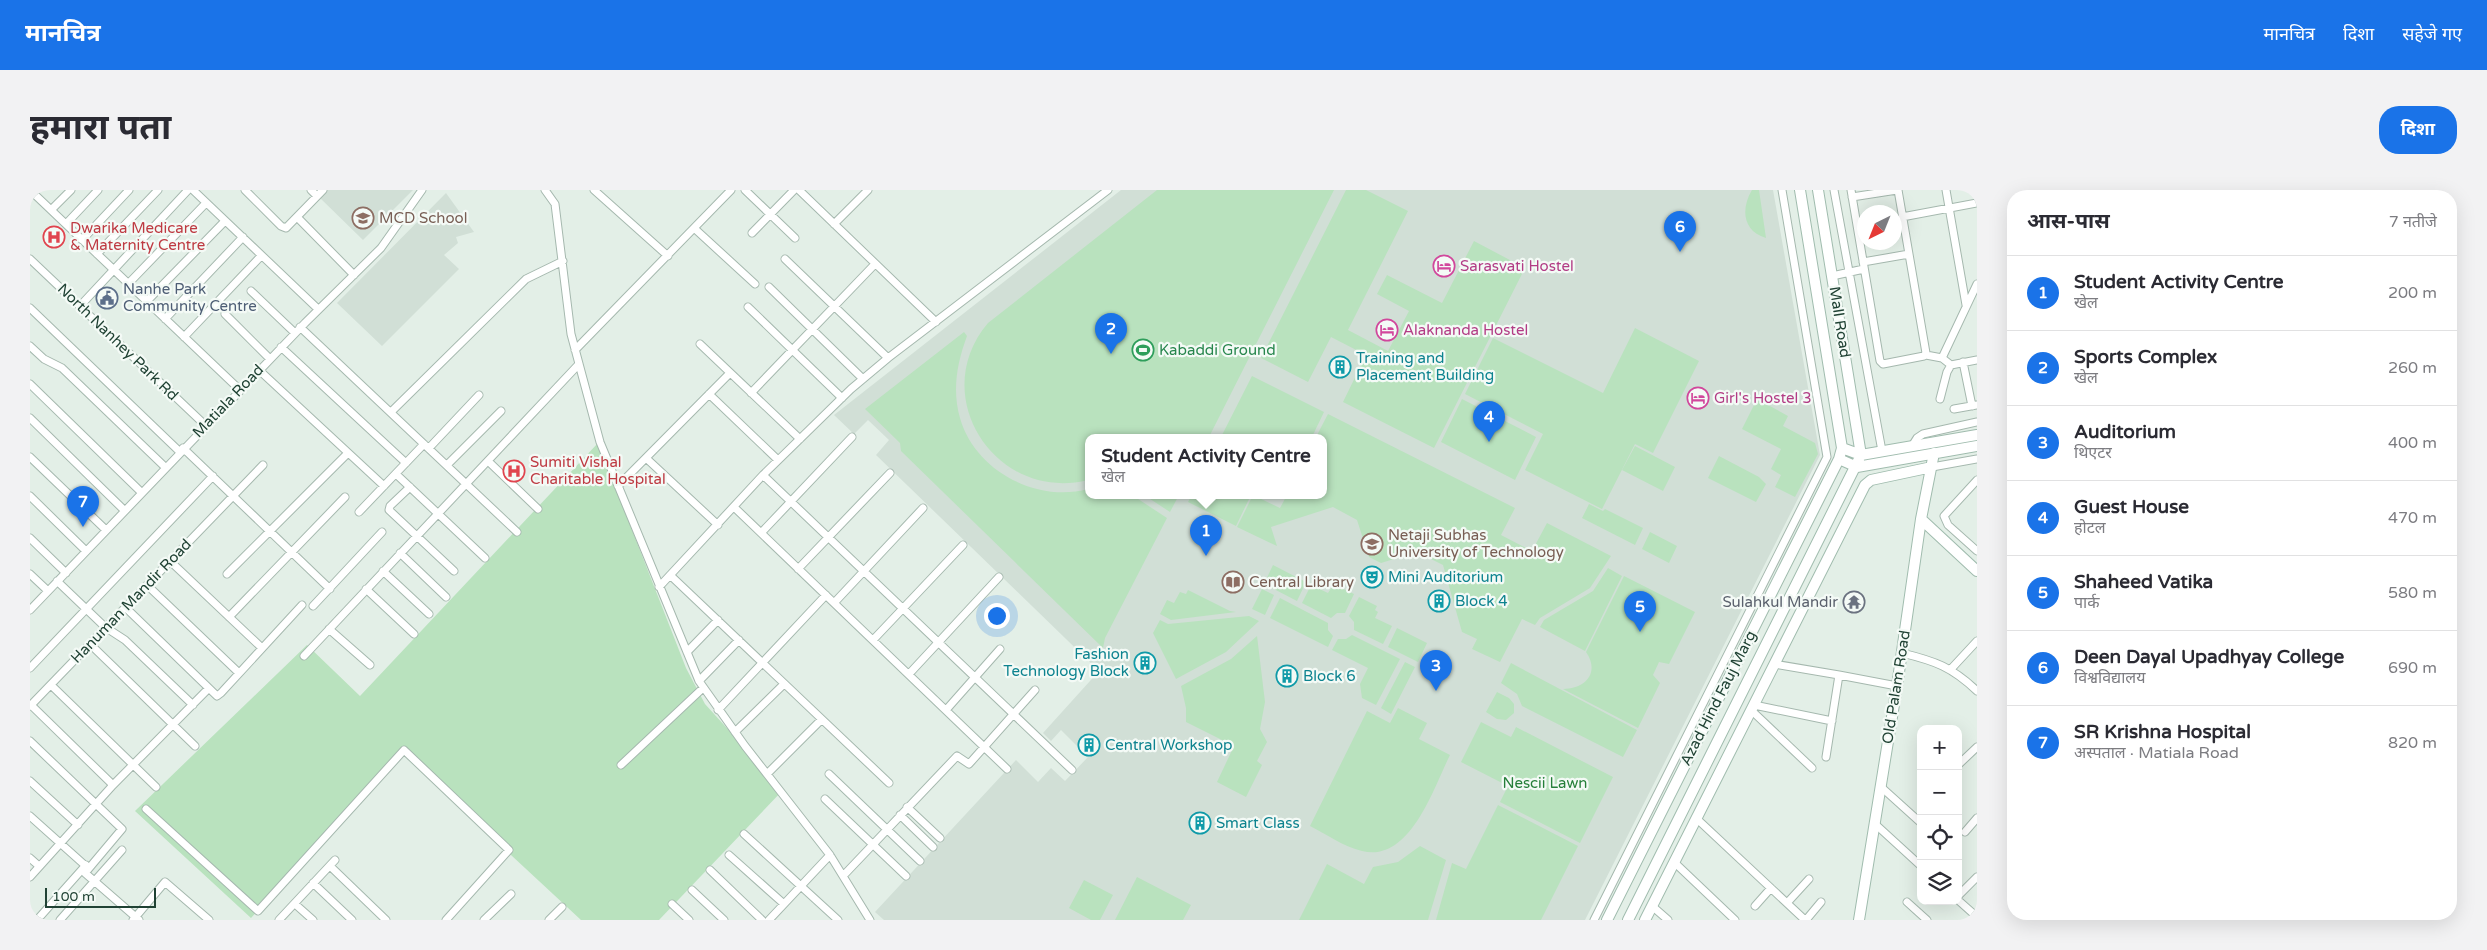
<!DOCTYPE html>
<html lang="hi">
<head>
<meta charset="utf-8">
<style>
	:root { --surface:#fff; --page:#f2f2f3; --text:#2b2b33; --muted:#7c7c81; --line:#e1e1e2; --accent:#1a73e8 }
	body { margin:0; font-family:"Varela Round","Noto Sans Devanagari",sans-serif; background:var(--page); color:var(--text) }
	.controls { position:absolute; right:15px; bottom:15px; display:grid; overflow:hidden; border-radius:10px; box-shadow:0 5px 20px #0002 }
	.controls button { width:45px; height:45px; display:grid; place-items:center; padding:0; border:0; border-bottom:1px solid var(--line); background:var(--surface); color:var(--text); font:25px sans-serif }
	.compass { position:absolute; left:1827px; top:15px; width:45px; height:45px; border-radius:50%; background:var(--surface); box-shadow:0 5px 20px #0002; rotate:223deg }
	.scale { position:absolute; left:15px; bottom:12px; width:111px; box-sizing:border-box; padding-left:5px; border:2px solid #204234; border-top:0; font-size:14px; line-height:18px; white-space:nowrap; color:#204234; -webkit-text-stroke:4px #f4faf6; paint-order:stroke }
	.you { position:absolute; left:966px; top:425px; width:18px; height:18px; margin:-12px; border:4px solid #fff; border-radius:50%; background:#1a73e8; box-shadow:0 0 0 8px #1a73e833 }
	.badge { display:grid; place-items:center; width:32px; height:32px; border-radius:50%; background:var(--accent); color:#fff; font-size:16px; font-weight:700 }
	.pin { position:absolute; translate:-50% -41px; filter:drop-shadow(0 1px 2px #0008) }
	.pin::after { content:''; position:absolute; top:26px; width:18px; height:15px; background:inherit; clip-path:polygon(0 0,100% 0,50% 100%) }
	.popup { position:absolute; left:1055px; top:244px; width:242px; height:65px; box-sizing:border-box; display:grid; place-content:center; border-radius:10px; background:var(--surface); filter:drop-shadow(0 1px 4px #0005); font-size:16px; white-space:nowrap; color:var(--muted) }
	.popup b { font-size:19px; color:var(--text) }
	.popup::after { content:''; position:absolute; left:50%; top:100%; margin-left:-10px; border:10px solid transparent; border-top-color:var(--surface) }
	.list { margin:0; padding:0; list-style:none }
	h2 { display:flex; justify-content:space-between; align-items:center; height:65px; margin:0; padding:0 20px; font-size:21px }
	h2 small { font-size:16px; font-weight:400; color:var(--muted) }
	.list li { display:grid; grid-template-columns:32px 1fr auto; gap:15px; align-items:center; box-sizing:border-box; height:75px; padding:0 20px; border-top:1px solid var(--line) }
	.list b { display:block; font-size:19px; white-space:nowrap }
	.list p { margin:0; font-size:16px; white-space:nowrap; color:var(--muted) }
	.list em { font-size:16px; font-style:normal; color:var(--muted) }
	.icon { flex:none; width:28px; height:28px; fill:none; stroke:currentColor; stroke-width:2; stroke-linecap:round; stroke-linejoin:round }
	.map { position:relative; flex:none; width:1947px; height:730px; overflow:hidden; border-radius:20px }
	header { display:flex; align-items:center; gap:30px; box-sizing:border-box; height:70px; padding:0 25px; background:var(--accent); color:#fff }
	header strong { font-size:24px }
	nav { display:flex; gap:28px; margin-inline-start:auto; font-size:18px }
	.intro { display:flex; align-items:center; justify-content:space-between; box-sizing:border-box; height:120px; padding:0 30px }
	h1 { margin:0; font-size:35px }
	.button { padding:12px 22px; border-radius:20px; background:var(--accent); color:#fff; font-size:18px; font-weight:700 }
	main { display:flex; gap:30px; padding:0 30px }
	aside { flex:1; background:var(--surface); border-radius:20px; box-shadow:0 5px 20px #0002 }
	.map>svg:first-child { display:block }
	.built { fill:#d1dfd6; fill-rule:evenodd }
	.green { fill:#b9e2be }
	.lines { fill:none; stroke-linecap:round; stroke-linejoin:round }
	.street-casing { stroke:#a5b8ae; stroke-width:9 }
	.secondary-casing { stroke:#a0bcae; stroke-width:12 }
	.street { stroke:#fff; stroke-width:7 }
	.secondary { stroke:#fff; stroke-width:10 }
	.labels { text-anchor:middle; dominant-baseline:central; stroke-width:4.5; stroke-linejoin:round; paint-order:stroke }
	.education-label { font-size:15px; fill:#785e54; stroke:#f4faf6; text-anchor:start }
	.health-label { font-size:15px; fill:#be3a42; stroke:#f4faf6; text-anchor:start }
	.hotel-label { font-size:15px; fill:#b23c85; stroke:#f4faf6; text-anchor:start }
	.service-label { font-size:15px; fill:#4e5e75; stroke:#f4faf6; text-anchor:start }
	.street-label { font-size:15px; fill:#204234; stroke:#f4faf6 }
	.leisure-label { font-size:15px; fill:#27864d; stroke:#f4faf6; text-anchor:start }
	.culture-label { font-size:15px; fill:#0d838f; stroke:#f4faf6; text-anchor:start }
	.worship-label { font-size:15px; fill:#5b616d; stroke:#f4faf6; text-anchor:end }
	.park-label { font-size:15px; fill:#257f39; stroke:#f4faf6 }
</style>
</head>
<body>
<header>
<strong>मानचित्र</strong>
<nav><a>मानचित्र</a><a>दिशा</a><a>सहेजे गए</a></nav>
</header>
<div class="intro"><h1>हमारा पता</h1><a class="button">दिशा</a></div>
<main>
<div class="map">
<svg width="1947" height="730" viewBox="0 0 1947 730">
	<rect width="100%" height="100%" fill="#e3efe7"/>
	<path class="built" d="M296,0h87l-50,50 -44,-43z
		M1091,0h652l47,265 -235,465h-701l-9,-8 141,-152 22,22 13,-14 14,13 23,-24 -27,-27 -10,11 -8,-8 56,-62 -223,-216 13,-15 -21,-20 -14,14 -20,-19zM1058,247h236v58h-236z
		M416,3l28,39 -18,5 2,6 -14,12 15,14 -77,77 -45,-43z"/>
	<path class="green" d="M1127,0h177l-125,247h-121v43c-92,23 -162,-84 -100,-157z
		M1316,0h20l42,21 -60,119 40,21 21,-40 -32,-17 10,-19 55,28 32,-62 51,27 -91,180 -91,-46 23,-47 -35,-18 -23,45 -47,-24z
		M1722,0h7l7,48c-24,-7 -25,-30 -14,-48z
		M1605,138l64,33 -46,92 -18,-9 -33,65 -77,-39 18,-36 -78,-40 28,-56 110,55z
		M934,142l3,4c-10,27 -15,54 -7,82 15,53 77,85 128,71v6h44l35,23 -62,120 -2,10 -202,-197 -1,-8 -35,-34z
		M1222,186l72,36 -12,25h-91z
		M1432,209l74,38 -21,43 -74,-38z
		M1727,209l31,17 -5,10 32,17 3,11 -23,43 -20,-10 6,-12 -10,-6 10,-20 -39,-20z
		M1298,224l187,94 -14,27 31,16 15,-28 64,33 -21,32 -50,30 -5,7 -13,-6 -22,43 -28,-13 5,-10 -15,-7 -19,-67 -26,-13 -36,11 -12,-6 -12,-37 -24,-13 -62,20 6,19 -40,-19 16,-32 27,13 7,-13h37v-58h-8z
		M568,253l88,225 19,36 78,86 -124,130h-78l-180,-167 -150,165 -116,-107 172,-166 53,51z
		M1605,256l40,21 -12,24 -41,-21z
		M1689,266l40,21 7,7 -10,18 -48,-24z
		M1114,305h35l-9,17z
		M1162,305h59l-15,31 -48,-24z
		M1559,314l14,7 2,-2 38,19 -8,17 -53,-27z
		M1620,342l27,14 -8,17 -27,-14z
		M1243,375l33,17 -9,19 -33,-17z
		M1578,378l14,8 -37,75 -45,-24 4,-7 49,-29z
		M1594,386l71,36 -26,52 -10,-2 -6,13 7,8 -22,45 -75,-39c23,0 37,-17 23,-37z
		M1281,395l17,8 4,-6 4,2 1,-3 17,8 -9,19h-8l-6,5 -29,-15z
		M1232,399l12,6 -9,20 -13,-6z
		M1158,400l42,21 6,1 -65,8 -11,-6 7,-14 7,3 6,-11 6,2z
		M1329,407l18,9 -2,4 3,2 -3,6 17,8 -9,18 -29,-14v-8l-5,-6z
		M1250,408l48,25v7l5,6 -5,11 -58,-29z
		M1219,426l10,5 -33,31 -50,27 -23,-46 7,-13 8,4z
		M1367,438l30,15 -9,19 -30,-15z
		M1322,445l48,24 -24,46 -14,-7 -2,-14 8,-16 -36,-18 6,-11h8z
		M1227,446l8,66 -5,27 7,13 -10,19 5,4 -16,32 -29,-15 17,-36 -48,-24v-14l-5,-22 50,-27z
		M1375,472l10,5 -24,47 -10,-6z
		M1481,473l126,67 -14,27 -101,-51 -5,-12 -16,-11z
		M1467,502l12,6 5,6v9l-8,7 -9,-1 -11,-7z
		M1368,518l29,15 -8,16 31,16c-17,34 -40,108 -88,96 -18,-4 -36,-17 -52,-25l57,-115 23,12z
		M1451,532l30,15 5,-10 97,50 -33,66 -80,-41 8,-16 -47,-24z
		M1468,615l80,41 -37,74h-105l16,-57 14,6z
		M1390,656l26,14 -18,60h-129l28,-56 37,20 9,-17 25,-5z
		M1107,687l54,28 -8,15h-68z
		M1054,690l29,15 -13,25h-9l-22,-12z"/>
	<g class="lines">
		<g class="street-casing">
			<path id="street" d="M0,0l210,200
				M163,0l125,119
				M215,0l36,36 5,2 37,-38
				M281,0l6,6
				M515,0l10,14 16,130 29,108 99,239 46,65 85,109 40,65
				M564,0l74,66
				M715,0l50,48
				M769,0l137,132
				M1804,0l48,261
				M1821,0l29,171 3,3 41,-8 2,-3 -28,-163
				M1916,0l20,115
				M1822,7l45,-7
				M21,20l20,-20
				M267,27l57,58
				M1872,27l75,-14
				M36,34l32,-34
				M804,34l34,-34
				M664,38l61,56
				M722,43l42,-43
				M52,50l47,-50
				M67,64l61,-64
				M0,69l175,166
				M755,69l103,99
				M1833,72l46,-8
				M1802,86l32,-7
				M98,94l78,-81
				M739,97l94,92
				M221,101l44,42
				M117,111l78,-80
				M50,116l108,-116
				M718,117l94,91
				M0,118l150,144
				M195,124l45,45
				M135,129l78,-82
				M270,137l217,205
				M154,147l77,-81
				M670,154l100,95
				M0,156l14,13 18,9 103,99
				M251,157l125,116
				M545,160l156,-160
				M1896,165l16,3
				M1933,172l9,44
				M1921,175l-9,-7 35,-74
				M229,180l125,116
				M0,194l111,108
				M721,203l124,-129
				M679,204l69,66
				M1910,209l7,-27 4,-7 26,-5
				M1924,219l23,-4
				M361,222l135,-133 37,-18
				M0,228l94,92
				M1882,256l5,-8 6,-4 54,-12
				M153,258l147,141
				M399,258l50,-53
				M0,267l76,73
				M616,268l72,67
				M458,271l50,48
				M417,275l54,-54
				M1902,277l45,-8
				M366,284l89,84
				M733,285l309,295
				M1947,290l-33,36 4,9 29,26
				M588,296l112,-113
				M380,297l-20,19 -1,4 65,61
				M0,306l56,55
				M705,318l272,261
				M329,322l65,-68
				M731,343l91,-96
				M0,348l36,35
				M370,363l46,44
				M140,371l92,87
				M768,379l92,-96
				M353,381l46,43
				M0,384l18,17
				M197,384l121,-121
				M640,385l219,208
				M27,391l48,46 20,13 68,65
				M117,395l92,88
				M629,397l104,-112 88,-86 37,-31 220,-168
				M336,399l48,45
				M804,413l89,-95
				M283,416l69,-74
				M95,417l92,89 4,-3 81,-88
				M0,420l275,-287 76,-75 41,-58
				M199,427l116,-120
				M299,439l41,36
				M843,450l90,-95
				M60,454l105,102
				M657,462l31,-32
				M1872,463c33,8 50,14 75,38
				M274,466l275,-292
				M1744,474l65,11
				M0,478l183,-192
				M1921,479l26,-28
				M879,484l90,-97
				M669,491l40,-41
				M21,495l105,102
				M1,515l82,80
				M1724,515l78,16
				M0,516l233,-241
				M688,520l108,-115
				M916,520l54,-61
				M1721,520l61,58
				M705,542l49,-48
				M0,551l92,88 -37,44 54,47
				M1796,567l13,-82 58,11
				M591,575l82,-77
				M1928,575l19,-18
				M737,584l54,-54
				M799,584l91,87
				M0,591l48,44
				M1850,596l41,37
				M795,609l81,77
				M877,617l33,31
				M116,619l112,102 146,-161 105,100 -63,70
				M870,625l33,32
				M0,626l58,52
				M1666,628l109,102
				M1844,633l47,43
				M1935,642l12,-14
				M714,644l94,86
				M699,665l55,49
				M0,668l9,8
				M1644,672l61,58
				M300,676l56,54
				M680,680l52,50
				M813,686l114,-120 12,8 66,-74
				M0,687l83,-92 95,-96
				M283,693l39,37
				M662,700l32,30
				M1928,706l19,-19
				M1928,710l19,17
				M1877,712l20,18
				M1757,713l22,-24
				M265,714l18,16
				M642,714l17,16
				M1622,716l16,14
				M1725,716l16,-18
				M7,730l49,-55
				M30,730l62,-70
				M103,730l32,-38 44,38
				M249,730l56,-60
				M454,730l27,-26
				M519,730l13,-13
				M739,730l61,-65
				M1564,730l233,-463 -45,-267
				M1776,730l15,-18"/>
		</g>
		<g class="secondary-casing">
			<path id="secondary" d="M1812,258l19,7 116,-20
				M1809,269l18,8 120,-21
				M1891,329l56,52
				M1577,730l232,-461 3,-11 -42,-258
				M1598,730l233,-465 -43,-265
				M1615,730l220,-435 6,-5 61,-13
				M1829,730l38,-234 24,-167 13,-66"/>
		</g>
		<use href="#street" class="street"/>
		<use href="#secondary" class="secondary"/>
	</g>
	<defs>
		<g id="school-ring" transform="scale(1.125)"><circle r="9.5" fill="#f4faf6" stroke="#8d6e63" stroke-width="1.5"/><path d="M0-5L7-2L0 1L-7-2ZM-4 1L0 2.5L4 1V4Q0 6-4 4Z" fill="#8d6e63"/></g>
		<g id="hospital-ring" transform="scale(1.125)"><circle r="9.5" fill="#f4faf6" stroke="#e0444e" stroke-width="1.5"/><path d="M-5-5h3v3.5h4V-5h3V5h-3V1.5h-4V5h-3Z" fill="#e0444e"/></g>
		<g id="hotel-ring" transform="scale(1.125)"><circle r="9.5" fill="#f4faf6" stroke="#d1479c" stroke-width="1.5"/><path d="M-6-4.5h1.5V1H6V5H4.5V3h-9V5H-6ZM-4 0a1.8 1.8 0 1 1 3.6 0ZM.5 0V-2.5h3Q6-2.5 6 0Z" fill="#d1479c"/></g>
		<g id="civic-ring" transform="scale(1.125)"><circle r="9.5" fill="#f4faf6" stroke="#5c6f8a" stroke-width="1.5"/><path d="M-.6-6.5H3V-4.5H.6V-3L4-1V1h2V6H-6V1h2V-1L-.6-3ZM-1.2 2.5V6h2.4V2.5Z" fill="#5c6f8a"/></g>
		<g id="stadium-ring" transform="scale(1.125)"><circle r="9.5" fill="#f4faf6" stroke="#2e9e5b" stroke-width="1.5"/><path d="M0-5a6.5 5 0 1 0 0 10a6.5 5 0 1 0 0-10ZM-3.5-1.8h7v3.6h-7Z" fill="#2e9e5b"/></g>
		<g id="building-ring" transform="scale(1.125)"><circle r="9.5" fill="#f4faf6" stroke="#0f9aa8" stroke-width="1.5"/><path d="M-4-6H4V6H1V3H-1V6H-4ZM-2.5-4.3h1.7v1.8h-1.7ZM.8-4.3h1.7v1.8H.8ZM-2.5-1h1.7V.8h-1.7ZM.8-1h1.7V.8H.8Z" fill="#0f9aa8"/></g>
		<g id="university-ring" transform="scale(1.125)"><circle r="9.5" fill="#f4faf6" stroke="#8d6e63" stroke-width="1.5"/><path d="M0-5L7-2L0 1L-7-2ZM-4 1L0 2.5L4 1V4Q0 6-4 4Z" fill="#8d6e63"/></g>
		<g id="theatre-ring" transform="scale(1.125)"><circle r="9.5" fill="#f4faf6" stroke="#0f9aa8" stroke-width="1.5"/><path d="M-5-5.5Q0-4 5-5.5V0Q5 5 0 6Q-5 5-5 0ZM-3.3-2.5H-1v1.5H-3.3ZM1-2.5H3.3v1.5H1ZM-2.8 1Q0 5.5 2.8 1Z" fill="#0f9aa8"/></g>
		<g id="library-ring" transform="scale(1.125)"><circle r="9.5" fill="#f4faf6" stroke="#8d6e63" stroke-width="1.5"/><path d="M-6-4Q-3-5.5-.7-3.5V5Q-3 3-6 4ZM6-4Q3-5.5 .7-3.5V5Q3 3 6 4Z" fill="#8d6e63"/></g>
		<g id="temple-ring" transform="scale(1.125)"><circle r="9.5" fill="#f4faf6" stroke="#6b7280" stroke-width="1.5"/><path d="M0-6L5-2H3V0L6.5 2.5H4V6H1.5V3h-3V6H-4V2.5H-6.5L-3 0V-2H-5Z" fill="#6b7280"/></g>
	</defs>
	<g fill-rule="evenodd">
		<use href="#school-ring" x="333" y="28"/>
		<use href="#hospital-ring" x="24" y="47"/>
		<use href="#hotel-ring" x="1414" y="76"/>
		<use href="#civic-ring" x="77" y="108"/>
		<use href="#hotel-ring" x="1357" y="140"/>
		<use href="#stadium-ring" x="1113" y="160"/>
		<use href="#building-ring" x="1310" y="177"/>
		<use href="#hotel-ring" x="1668" y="208"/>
		<use href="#hospital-ring" x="484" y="281"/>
		<use href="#university-ring" x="1342" y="354"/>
		<use href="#theatre-ring" x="1342" y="387"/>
		<use href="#library-ring" x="1203" y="392"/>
		<use href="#building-ring" x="1409" y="411"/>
		<use href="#temple-ring" x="1824" y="412"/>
		<use href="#building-ring" x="1115" y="473"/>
		<use href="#building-ring" x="1257" y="486"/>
		<use href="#building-ring" x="1059" y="555"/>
		<use href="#building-ring" x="1170" y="633"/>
	</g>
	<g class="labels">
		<g class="education-label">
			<text x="349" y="28">MCD School</text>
			<text x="1358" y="345">Netaji Subhas<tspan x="1358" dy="17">University of Technology</tspan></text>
			<text x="1219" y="392">Central Library</text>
		</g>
		<g class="health-label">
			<text x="40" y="38">Dwarika Medicare<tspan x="40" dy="17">&amp; Maternity Centre</tspan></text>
			<text x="500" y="272">Sumiti Vishal<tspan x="500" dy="17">Charitable Hospital</tspan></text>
		</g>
		<g class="hotel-label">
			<text x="1430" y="76">Sarasvati Hostel</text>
			<text x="1373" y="140">Alaknanda Hostel</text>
			<text x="1684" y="208">Girl's Hostel 3</text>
		</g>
		<g class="service-label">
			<text x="93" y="99">Nanhe Park<tspan x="93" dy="17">Community Centre</tspan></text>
		</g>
		<g class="street-label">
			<text transform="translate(1810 132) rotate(81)">Mall Road</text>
			<text transform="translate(88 152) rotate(44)">North Nanhey Park Rd</text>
			<text transform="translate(198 211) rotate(-46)">Matiala Road</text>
			<text transform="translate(101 411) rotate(-46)">Hanuman Mandir Road</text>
			<text transform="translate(1866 497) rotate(-81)">Old Palam Road</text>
			<text transform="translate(1688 508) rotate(-63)">Azad Hind Fauj Marg</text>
		</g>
		<g class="leisure-label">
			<text x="1129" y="160">Kabaddi Ground</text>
		</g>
		<g class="culture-label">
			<text x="1326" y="168">Training and<tspan x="1326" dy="17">Placement Building</tspan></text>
			<text x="1358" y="387">Mini Auditorium</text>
			<text x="1425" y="411">Block 4</text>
			<text x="1099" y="464" text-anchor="end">Fashion<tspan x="1099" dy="17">Technology Block</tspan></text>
			<text x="1273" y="486">Block 6</text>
			<text x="1075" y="555">Central Workshop</text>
			<text x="1186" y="633">Smart Class</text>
		</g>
		<g class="worship-label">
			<text x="1808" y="412">Sulahkul Mandir</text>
		</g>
		<g class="park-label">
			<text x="1515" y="593">Nescii Lawn</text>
		</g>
	</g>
</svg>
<div class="controls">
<button>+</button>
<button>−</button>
<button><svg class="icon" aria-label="locate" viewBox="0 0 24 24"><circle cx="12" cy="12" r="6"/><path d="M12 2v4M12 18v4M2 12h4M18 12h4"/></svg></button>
<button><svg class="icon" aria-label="layers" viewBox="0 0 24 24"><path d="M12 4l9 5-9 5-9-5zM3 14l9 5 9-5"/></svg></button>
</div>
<svg class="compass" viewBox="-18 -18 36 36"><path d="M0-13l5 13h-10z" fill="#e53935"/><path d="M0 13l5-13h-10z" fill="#7c7c81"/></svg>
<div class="scale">100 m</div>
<div class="you"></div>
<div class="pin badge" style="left:1176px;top:366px">1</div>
<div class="popup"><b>Student Activity Centre</b>खेल</div>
<div class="pin badge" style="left:1081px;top:164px">2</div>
<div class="pin badge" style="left:1406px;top:501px">3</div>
<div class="pin badge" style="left:1459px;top:252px">4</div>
<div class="pin badge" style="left:1610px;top:442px">5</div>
<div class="pin badge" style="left:1650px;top:62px">6</div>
<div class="pin badge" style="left:53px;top:337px">7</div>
</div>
<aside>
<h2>आस-पास<small>7 नतीजे</small></h2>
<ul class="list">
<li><span class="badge">1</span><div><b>Student Activity Centre</b><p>खेल</p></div><em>200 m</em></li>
<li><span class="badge">2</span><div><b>Sports Complex</b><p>खेल</p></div><em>260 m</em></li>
<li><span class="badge">3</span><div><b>Auditorium</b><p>थिएटर</p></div><em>400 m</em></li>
<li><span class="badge">4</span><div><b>Guest House</b><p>होटल</p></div><em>470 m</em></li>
<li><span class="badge">5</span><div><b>Shaheed Vatika</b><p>पार्क</p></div><em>580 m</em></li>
<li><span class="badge">6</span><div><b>Deen Dayal Upadhyay College</b><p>विश्वविद्यालय</p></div><em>690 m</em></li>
<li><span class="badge">7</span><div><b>SR Krishna Hospital</b><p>अस्पताल · Matiala Road</p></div><em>820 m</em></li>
</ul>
</aside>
</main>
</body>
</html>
